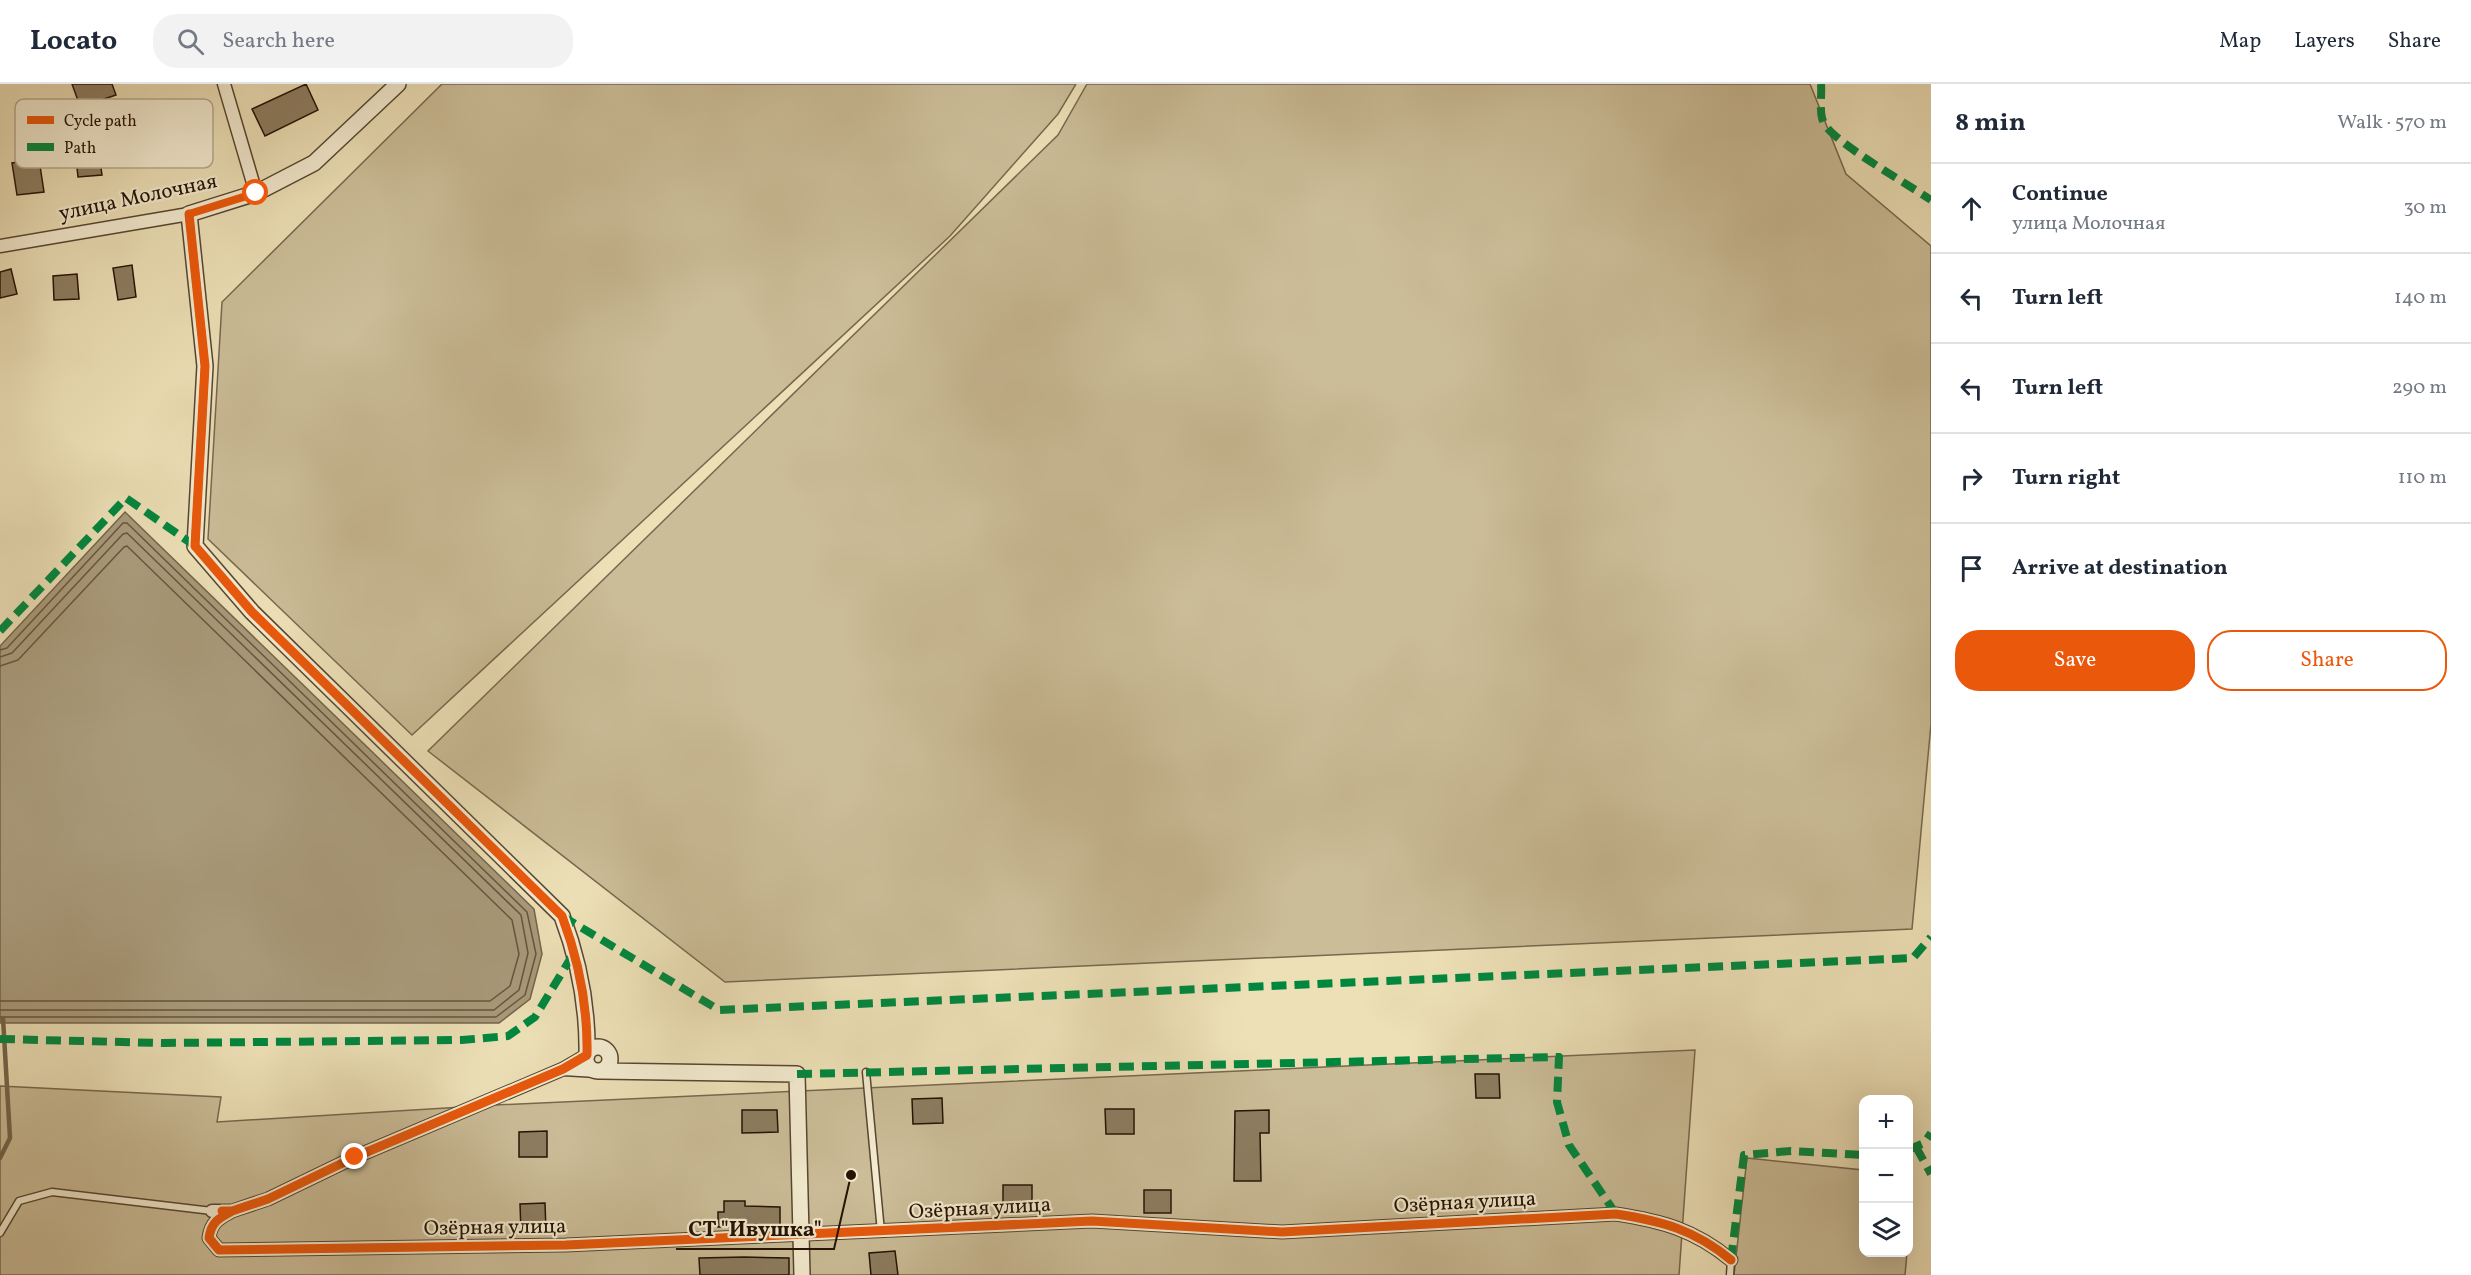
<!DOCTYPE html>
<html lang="en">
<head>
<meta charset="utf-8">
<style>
	:root { --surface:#fff; --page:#f2f2f3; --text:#1f2937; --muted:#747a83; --line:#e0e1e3; --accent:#ea580c }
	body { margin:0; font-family:Vollkorn,serif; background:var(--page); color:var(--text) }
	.controls { position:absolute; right:18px; bottom:18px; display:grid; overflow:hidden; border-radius:12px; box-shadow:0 6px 24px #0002 }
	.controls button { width:54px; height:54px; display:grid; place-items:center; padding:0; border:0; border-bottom:2px solid var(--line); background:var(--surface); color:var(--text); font:30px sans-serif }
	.stop { position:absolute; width:18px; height:18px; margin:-14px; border:4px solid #ea580c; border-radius:50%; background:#fff }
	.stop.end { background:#ea580c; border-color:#fff; box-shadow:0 2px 6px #0008 }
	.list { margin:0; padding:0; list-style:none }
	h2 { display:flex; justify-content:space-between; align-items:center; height:78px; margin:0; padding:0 24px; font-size:26px }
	h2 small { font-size:20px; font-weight:400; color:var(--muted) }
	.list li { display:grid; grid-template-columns:39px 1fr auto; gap:18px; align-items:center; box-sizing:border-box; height:90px; padding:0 24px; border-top:2px solid var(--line) }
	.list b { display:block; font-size:22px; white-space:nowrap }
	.list p { margin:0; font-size:20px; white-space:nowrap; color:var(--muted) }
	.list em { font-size:20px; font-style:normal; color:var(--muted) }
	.actions { display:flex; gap:12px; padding:18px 24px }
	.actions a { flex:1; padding:14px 0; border:2px solid var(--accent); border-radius:24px; text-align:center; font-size:21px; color:var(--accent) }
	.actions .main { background:var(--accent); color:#fff }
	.icon { flex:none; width:33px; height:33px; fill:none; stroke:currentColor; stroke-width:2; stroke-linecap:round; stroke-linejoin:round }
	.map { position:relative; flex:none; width:1931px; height:1191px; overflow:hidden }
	header { display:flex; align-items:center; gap:36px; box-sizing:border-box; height:84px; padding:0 30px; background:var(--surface); border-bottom:2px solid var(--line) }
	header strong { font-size:28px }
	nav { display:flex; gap:33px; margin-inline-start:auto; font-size:21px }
	.search { width:420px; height:54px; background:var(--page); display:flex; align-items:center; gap:15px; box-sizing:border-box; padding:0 21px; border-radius:24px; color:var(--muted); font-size:22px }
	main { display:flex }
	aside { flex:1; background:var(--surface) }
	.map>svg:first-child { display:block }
	.green { fill:#cbbd98; stroke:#78684e; stroke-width:1.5 }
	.water { fill:#a99a7a; stroke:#74644a; stroke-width:1.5 }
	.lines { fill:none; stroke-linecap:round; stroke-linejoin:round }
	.shore { stroke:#66563e; stroke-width:1.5 }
	.stream { stroke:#74644a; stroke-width:4.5 }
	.building { fill:#8d7d61; stroke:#241203; stroke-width:1.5 }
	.service-casing { stroke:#564630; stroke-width:9 }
	.minor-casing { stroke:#564630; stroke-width:15 }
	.tertiary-casing { stroke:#564630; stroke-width:18 }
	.service { stroke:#f3ebd0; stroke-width:6 }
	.minor { stroke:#f3ebd0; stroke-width:12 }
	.tertiary { stroke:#f3ebd0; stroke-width:15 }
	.quiet { stroke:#00873e; stroke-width:8; stroke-dasharray:15 8; stroke-linecap:butt }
	.cycleway-casing { stroke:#f3ebd0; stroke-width:13 }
	.cycleway { stroke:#e8590c; stroke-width:9 }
	.route { stroke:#ea580c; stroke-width:8 }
	.labels { text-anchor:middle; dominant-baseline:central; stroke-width:4.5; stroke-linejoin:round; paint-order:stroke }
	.street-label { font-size:21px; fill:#241203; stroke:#f3ebd0 }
	.key { fill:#f3ebd0; stroke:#b5aa92; stroke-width:1.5 }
	.key-label { font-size:16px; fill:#241203 }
	.leader { fill:none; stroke:#241203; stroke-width:2 }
	.callout-dot { fill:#241203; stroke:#f3ebd0; stroke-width:2 }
	.callout-label { font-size:22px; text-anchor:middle; font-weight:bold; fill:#241203; stroke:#f3ebd0; stroke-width:4.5; stroke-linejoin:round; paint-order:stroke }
</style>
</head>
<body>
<header>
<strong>Locato</strong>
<div class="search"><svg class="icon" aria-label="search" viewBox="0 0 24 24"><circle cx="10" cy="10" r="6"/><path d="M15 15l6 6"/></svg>Search here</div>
<nav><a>Map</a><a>Layers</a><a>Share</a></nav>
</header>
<main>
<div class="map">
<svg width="1931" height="1191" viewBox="0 0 1931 1191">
	<rect width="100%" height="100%" fill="#ede0b7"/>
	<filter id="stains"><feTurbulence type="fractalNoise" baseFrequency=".00333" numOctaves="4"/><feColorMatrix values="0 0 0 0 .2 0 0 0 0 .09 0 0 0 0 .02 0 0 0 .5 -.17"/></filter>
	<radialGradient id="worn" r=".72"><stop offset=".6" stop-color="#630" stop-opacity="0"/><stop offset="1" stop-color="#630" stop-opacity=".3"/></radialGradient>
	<path class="green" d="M442,0h634l-18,30 -108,122 -538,499 -204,-196 14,-237z
		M1087,0h723l36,90 85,72v478l-19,205 -1187,53 -297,-231 630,-616z
		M1695,966l-16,225h-1679v-189l221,11 -4,25 278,-17z
		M1747,1074l116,12 1,82 43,1 -2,22h-171z"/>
	<path class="water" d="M125,428l409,397 8,45 -12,45 -31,24h-499v-377z"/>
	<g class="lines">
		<path class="shore" d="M0,566l7,-2 116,-125h4l400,389 9,42 -11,41 -29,22h-496
			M0,573l12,-4 111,-119 4,-1 394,382 7,38 -9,37 -25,20h-494
			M0,582l18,-6 106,-113 3,-1 385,374 7,34 -9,32 -20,15h-490"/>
		<path class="stream" d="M0,1074l10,-20 -7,-120"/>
	</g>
	<path class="building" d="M72,0h40l4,11 -24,8 10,72 -24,2 -4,-37 -5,1 -3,-19 19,-2z
		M306,0l12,26 -53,26 -13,-27z
		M39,75l5,33 -27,3 -5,-32z
		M132,181l4,32 -18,3 -5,-32z
		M11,185l6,25 -17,4v-26z
		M77,190l2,25 -25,1 -1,-24z
		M1475,990h24l1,24h-24z
		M942,1014l1,25 -30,1 -1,-25z
		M1105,1025h29v25h-28z
		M742,1026h35l1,22 -36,1z
		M1269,1026v23h-9l1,48h-27l1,-70z
		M547,1047v26h-28v-25z
		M1003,1101h29v20h-29z
		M1144,1106h27v23h-27z
		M724,1117h21v5l35,1v20h-62v-15h6z
		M545,1119l1,28 -25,1 -1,-28z
		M895,1167l3,24h-27l-2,-22z
		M744,1173l45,1v17h-89l-1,-17z"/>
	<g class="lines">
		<g class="service-casing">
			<path id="service" d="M866,988l15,160
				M0,1149l19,-32 33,-9 160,19
				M1730,1191l1,-15"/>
		</g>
		<g class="minor-casing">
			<path id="minor" d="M224,0l32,109
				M0,162l189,-32
				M563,985l34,2
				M212,1127h20l36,-12 87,-42 208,-88 24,-14
				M232,1127c-13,7 -21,11 -23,27l10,12 347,-5 526,-24 190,11 334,-18c46,7 79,16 115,46"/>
		</g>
		<g class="tertiary-casing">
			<path id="tertiary" d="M398,0l-84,79 -58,30 -67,21 16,152 -10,180 57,66 310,304c17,45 26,90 25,139
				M586 975a12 12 0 1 1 24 0a12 12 0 1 1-24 0Z
				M601,987l196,3 5,201"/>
		</g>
		<use href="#service" class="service"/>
		<use href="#minor" class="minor"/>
		<use href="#tertiary" class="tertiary"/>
		<path class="quiet" d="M1821,0c1,11 -2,27 2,37 6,19 88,65 108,79
			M0,547l126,-133 69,48
			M562,832l157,94 1194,-52 18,-21
			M0,955l163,4 299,-3 46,-4 27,-19 40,-66
			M797,990l762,-17 -2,45 12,43 47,69
			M1916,1063l15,27
			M1908,1066l16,-7 7,-10
			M1731,1176l13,-105 47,-4 73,4"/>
		<g class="cycleway-casing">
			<path id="cycleway" d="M189,130l16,152 -10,180 57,66 310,304c17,45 26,90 25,139l-24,14 -208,88 -87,42 -36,12h-10
				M232,1127c-13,7 -21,11 -23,27l10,12 347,-5 526,-24 190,11 334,-18c46,7 79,16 115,46"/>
		</g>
		<use href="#cycleway" class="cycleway"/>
	</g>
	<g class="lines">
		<path class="route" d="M256,109l-67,21 16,152 -10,180 57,66 310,304c17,45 26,90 25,139l-24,14 -208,88"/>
	</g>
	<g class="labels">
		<g class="street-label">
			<text transform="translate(138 114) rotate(-12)">улица Молочная</text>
			<text transform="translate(1465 1119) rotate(-3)">Озёрная улица</text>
			<text transform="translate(980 1125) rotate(-3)">Озёрная улица</text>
			<text transform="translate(495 1144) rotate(-1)">Озёрная улица</text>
		</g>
	</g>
	<rect x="15" y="15" width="198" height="69" rx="9" class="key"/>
	<rect x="27" y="32" width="27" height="8" fill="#e8590c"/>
	<rect x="27" y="59" width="27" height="8" fill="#00873e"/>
	<g class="key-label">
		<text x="64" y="42">Cycle path</text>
		<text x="64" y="69">Path</text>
	</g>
	<path class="leader" d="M851 1091L834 1165H676"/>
	<circle class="callout-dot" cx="851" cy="1091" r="6"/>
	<g class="callout-label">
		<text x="755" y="1152">СТ "Ивушка"</text>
	</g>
	<rect width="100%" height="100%" filter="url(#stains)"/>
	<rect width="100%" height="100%" fill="url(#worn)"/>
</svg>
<div class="controls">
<button>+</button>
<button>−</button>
<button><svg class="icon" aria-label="layers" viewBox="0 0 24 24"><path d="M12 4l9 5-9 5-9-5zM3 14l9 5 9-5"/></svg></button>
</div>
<div class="stop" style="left:256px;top:109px"></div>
<div class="stop end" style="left:355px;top:1073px"></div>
</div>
<aside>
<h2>8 min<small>Walk · 570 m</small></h2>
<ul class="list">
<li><svg class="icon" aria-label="ahead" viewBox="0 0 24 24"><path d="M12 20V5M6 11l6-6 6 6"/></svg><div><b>Continue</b><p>улица Молочная</p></div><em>30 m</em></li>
<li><svg class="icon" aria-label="left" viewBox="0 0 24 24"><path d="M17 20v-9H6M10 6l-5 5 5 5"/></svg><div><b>Turn left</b></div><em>140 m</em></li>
<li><svg class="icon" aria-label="left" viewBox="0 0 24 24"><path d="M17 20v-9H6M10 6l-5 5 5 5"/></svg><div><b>Turn left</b></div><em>290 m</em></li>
<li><svg class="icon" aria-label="right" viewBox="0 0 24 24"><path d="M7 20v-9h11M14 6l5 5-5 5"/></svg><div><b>Turn right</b></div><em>110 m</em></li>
<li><svg class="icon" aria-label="arrive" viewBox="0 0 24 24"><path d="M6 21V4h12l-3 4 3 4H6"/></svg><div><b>Arrive at destination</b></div></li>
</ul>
<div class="actions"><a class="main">Save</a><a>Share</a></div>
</aside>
</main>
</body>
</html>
